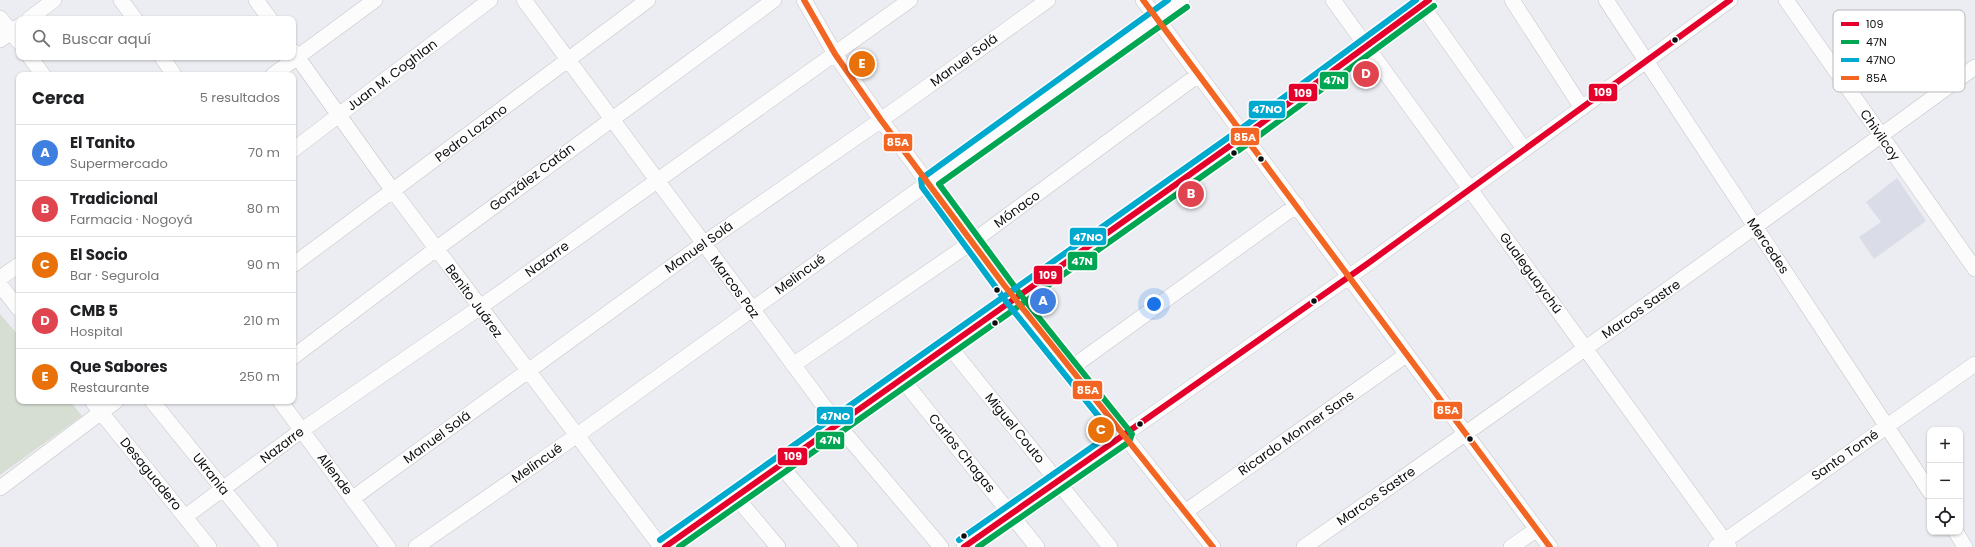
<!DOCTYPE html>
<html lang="es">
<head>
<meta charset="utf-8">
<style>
	:root { --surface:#fff; --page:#f6f6f6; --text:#202124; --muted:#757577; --line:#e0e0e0; --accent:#111827 }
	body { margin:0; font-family:Poppins,sans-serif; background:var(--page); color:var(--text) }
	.controls { position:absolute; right:12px; bottom:12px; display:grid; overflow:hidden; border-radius:8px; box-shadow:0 1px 3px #0004 }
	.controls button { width:36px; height:36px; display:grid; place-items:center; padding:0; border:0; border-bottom:1px solid var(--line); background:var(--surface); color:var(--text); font:20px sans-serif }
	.you { position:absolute; left:1154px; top:304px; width:14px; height:14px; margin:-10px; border:3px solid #fff; border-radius:50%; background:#1a73e8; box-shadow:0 0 0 6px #1a73e833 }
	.badge { display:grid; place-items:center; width:26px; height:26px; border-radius:50%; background:var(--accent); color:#fff; font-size:13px; font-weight:700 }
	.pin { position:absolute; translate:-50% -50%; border:2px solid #fff; box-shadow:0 1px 4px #0006 }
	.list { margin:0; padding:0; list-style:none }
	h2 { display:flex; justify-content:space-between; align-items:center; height:52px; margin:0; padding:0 16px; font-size:17px }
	h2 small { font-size:13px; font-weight:400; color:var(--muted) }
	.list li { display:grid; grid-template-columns:26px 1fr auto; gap:12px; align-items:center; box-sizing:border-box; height:56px; padding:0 16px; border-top:1px solid var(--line) }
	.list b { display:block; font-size:15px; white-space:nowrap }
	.list p { margin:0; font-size:13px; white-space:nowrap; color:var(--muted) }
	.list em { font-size:13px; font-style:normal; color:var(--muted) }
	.icon { flex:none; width:22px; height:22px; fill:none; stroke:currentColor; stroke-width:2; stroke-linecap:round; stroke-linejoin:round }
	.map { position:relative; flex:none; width:1975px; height:547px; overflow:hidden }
	.search { position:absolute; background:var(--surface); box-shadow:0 1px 3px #0004; left:16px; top:16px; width:280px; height:44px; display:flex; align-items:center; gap:10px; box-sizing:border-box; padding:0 14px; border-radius:8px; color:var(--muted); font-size:15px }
	.panel { position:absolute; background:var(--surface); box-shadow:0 1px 3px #0004; left:16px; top:72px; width:280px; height:332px; border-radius:8px }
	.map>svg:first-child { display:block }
	.built { fill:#dadde7 }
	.green { fill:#d6ded3 }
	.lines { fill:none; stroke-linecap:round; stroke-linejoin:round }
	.minor-casing { stroke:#c5c5c9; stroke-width:16 }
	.minor { stroke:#fcfcfd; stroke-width:15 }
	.bus-1-casing { stroke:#fff; stroke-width:9 }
	.bus-2-casing { stroke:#fff; stroke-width:9 }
	.bus-3-casing { stroke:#fff; stroke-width:9 }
	.bus-4-casing { stroke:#fff; stroke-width:9 }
	.bus-1 { stroke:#e4002b; stroke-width:6 }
	.bus-2 { stroke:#00a651; stroke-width:6 }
	.bus-3 { stroke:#00a9ce; stroke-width:6 }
	.bus-4 { stroke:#f26522; stroke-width:6 }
	.bus-dot { fill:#0d0e10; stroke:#fff; stroke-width:1.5 }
	.labels { text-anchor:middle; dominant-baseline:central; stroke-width:3; stroke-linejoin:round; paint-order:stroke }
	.street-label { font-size:13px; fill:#0d0e10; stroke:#fff }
	.key { fill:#fff; stroke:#b6b7b7; stroke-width:1 }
	.key-label { font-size:11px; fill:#0d0e10 }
	.line-badge { stroke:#fff; stroke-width:1.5 }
	.badge-label { font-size:11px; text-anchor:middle; font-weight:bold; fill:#fff }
</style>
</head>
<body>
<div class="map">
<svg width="1975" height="547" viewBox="0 0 1975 547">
	<rect width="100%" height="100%" fill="#ecedf2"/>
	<path class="built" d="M1897,178l29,43 -52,38 -15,-22 22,-15 -15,-20z"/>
	<path class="green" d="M0,314l19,22v65h51l12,15 -82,59z"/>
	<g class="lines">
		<g class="minor-casing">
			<path id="minor" d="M121,0l14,19
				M256,0l14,19
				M524,0l314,425 103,122
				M804,0l31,54 46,66 123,165 209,262
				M1143,0l407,547
				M1333,0l396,547
				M1512,0l70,108
				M1606,0l324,492
				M1786,0l189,269
				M1422,5l102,144
				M0,18l19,24
				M29,19l25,-19
				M0,40l19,-14
				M293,51l100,140 268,356
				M30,57l13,18
				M162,57l12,18
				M273,75l102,-75
				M293,150l197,-150
				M293,265l355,-265
				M0,278l19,-13
				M0,285l19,24
				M949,346l161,201
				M293,357l143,-108 338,-249
				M793,365l179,-123 226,-167
				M1071,368l226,-163
				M902,379l135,168
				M92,401l117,146
				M152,401l118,146
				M280,401l108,146
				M780,465l70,82
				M0,488l116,-87
				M736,497l42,50
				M353,498l350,-254 178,-124 167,-120
				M1185,512l221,-157
				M185,517l117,-87 177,-122 431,-308
				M1956,532l9,15
				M416,547l160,-111 606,-436
				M665,547l586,-416 178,-131
				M964,547l403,-283 363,-264
				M1304,547c225,-157 449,-318 671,-480
				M1511,547l26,-18
				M1716,547l259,-183"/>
		</g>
		<use href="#minor" class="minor"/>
		<g class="bus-1-casing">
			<path id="bus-1" d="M665,547l586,-416 178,-131
				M964,547l403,-283 363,-264"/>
		</g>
		<g class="bus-2-casing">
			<path id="bus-2" d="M679,547l577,-409 178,-132
				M978,547l151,-105 3,-8 -112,-140 -81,-110 248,-177"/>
		</g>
		<g class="bus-3-casing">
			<path id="bus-3" d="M660,540l586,-415 170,-125
				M959,540l153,-107 -104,-129 -86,-117 -1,-8 247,-179"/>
		</g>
		<g class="bus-4-casing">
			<path id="bus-4" d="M804,0l31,54 46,66 123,165 209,262
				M1143,0l407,547"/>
		</g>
		<use href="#bus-1" class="bus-1"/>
		<use href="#bus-2" class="bus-2"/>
		<use href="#bus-3" class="bus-3"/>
		<use href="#bus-4" class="bus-4"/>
	</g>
	<g class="bus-dot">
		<circle cx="1675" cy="40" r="3.5"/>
		<circle cx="1234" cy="153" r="3.5"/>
		<circle cx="1261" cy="159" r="3.5"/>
		<circle cx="997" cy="290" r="3.5"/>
		<circle cx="1314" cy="301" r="3.5"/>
		<circle cx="995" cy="323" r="3.5"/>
		<circle cx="1140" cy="424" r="3.5"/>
		<circle cx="1470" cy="439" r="3.5"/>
		<circle cx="964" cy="536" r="3.5"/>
	</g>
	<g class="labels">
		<g class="street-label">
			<text transform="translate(964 60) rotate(-36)">Manuel Solá</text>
			<text transform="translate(392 75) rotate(-37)">Juan M. Coghlan</text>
			<text transform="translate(471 133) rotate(-37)">Pedro Lozano</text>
			<text transform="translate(1880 135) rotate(55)">Chivilcoy</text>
			<text transform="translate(532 177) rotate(-37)">González Catán</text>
			<text transform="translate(1017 209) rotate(-36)">Mónaco</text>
			<text transform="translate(1768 246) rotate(56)">Mercedes</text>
			<text transform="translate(699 247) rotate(-35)">Manuel Solá</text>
			<text transform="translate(547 259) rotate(-36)">Nazarre</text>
			<text transform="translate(1531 273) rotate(54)">Gualeguaychú</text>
			<text transform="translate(800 274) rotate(-36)">Melincué</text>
			<text transform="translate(735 287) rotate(54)">Marcos Paz</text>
			<text transform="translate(474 301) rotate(54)">Benito Juárez</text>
			<text transform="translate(1641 309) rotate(-35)">Marcos Sastre</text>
			<text transform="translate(1015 428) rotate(51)">Miguel Couto</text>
			<text transform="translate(1296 433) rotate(-35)">Ricardo Monner Sans</text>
			<text transform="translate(437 437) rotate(-36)">Manuel Solá</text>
			<text transform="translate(282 445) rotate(-37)">Nazarre</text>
			<text transform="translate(962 453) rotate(51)">Carlos Chagas</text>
			<text transform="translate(1845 455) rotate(-35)">Santo Tomé</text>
			<text transform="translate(537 463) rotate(-35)">Melincué</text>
			<text transform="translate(151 474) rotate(51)">Desaguadero</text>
			<text transform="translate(211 474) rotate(51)">Ukrania</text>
			<text transform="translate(335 474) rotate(53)">Allende</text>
			<text transform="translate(1376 496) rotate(-35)">Marcos Sastre</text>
		</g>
	</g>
	<rect x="1833" y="10" width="132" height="82" rx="6" class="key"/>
	<rect x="1841" y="22" width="18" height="4" fill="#e4002b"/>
	<rect x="1841" y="40" width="18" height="4" fill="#00a651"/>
	<rect x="1841" y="58" width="18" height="4" fill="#00a9ce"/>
	<rect x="1841" y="76" width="18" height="4" fill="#f26522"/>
	<g class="key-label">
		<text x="1866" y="28">109</text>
		<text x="1866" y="46">47N</text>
		<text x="1866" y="64">47NO</text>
		<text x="1866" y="82">85A</text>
	</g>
	<g class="line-badge">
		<rect x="1319" y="71" width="30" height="19" rx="4" fill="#00a651"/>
		<rect x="1588" y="83" width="30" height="19" rx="4" fill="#e4002b"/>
		<rect x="1288" y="83" width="30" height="19" rx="4" fill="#e4002b"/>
		<rect x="1248" y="100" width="38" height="19" rx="4" fill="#00a9ce"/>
		<rect x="1230" y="127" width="30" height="19" rx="4" fill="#f26522"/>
		<rect x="883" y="133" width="30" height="19" rx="4" fill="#f26522"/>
		<rect x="1069" y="227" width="38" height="19" rx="4" fill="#00a9ce"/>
		<rect x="1067" y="251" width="31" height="20" rx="4" fill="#00a651"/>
		<rect x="1033" y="265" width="30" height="20" rx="4" fill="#e4002b"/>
		<rect x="1072" y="380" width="31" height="20" rx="4" fill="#f26522"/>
		<rect x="1433" y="401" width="30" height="19" rx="4" fill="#f26522"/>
		<rect x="816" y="406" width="38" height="19" rx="4" fill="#00a9ce"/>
		<rect x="815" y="431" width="30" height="19" rx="4" fill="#00a651"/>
		<rect x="777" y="447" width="31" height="19" rx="4" fill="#e4002b"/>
	</g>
	<g class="badge-label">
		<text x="1334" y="84">47N</text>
		<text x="1603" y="96">109</text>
		<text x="1303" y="97">109</text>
		<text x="1267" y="113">47NO</text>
		<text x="1245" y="141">85A</text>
		<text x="898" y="146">85A</text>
		<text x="1088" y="241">47NO</text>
		<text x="1082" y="265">47N</text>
		<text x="1048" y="279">109</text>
		<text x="1088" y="394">85A</text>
		<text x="1448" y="414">85A</text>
		<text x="835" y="420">47NO</text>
		<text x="830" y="444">47N</text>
		<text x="793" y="460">109</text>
	</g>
</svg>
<div class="controls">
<button>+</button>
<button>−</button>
<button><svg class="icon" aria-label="locate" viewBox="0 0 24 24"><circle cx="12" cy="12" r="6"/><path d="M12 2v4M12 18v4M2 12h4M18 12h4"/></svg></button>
</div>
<div class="you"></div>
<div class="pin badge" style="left:1043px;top:301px;background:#3f7fe0">A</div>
<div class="pin badge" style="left:1191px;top:194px;background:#e0444e">B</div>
<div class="pin badge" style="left:1101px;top:430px;background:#e8710a">C</div>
<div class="pin badge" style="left:1366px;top:74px;background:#e0444e">D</div>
<div class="pin badge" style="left:862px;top:64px;background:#e8710a">E</div>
<div class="search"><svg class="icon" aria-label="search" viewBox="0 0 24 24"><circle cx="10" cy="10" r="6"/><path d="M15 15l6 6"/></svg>Buscar aquí</div>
<section class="panel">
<h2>Cerca<small>5 resultados</small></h2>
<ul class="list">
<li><span class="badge" style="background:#3f7fe0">A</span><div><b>El Tanito</b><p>Supermercado</p></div><em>70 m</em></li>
<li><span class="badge" style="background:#e0444e">B</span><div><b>Tradicional</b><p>Farmacia · Nogoyá</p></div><em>80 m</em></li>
<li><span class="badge" style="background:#e8710a">C</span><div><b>El Socio</b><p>Bar · Segurola</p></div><em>90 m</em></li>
<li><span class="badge" style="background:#e0444e">D</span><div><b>CMB 5</b><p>Hospital</p></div><em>210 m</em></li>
<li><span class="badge" style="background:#e8710a">E</span><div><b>Que Sabores</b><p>Restaurante</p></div><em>250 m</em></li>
</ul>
</section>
</div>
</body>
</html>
